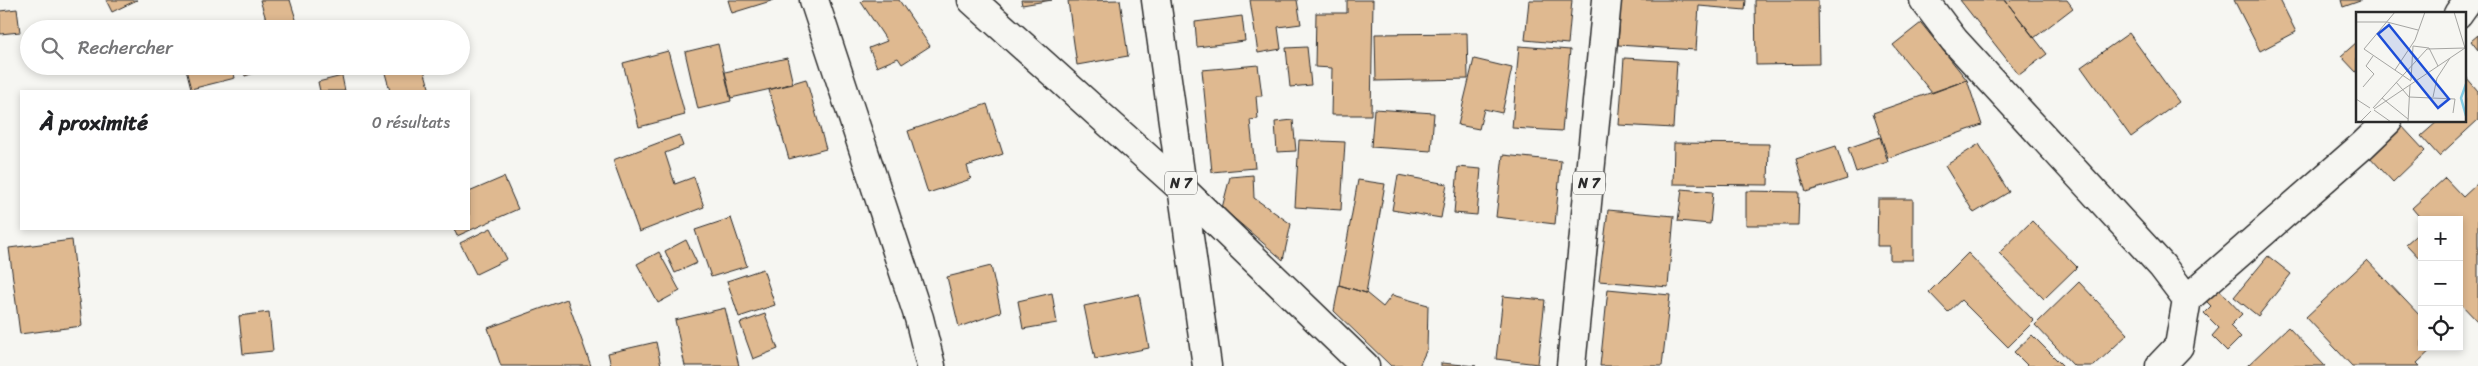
<!DOCTYPE html>
<html lang="fr">
<head>
<meta charset="utf-8">
<style>
	:root { --surface:#fff; --page:#f6f6f6; --text:#202124; --muted:#757577; --line:#e0e0e0 }
	body { margin:0; font-family:Sriracha,sans-serif; background:var(--page); color:var(--text) }
	.controls { position:absolute; right:15px; bottom:15px; display:grid; overflow:hidden; border-radius:0px; box-shadow:0 2px 8px #0003 }
	.controls button { width:45px; height:45px; display:grid; place-items:center; padding:0; border:0; border-bottom:1px solid var(--line); background:var(--surface); color:var(--text); font:25px sans-serif }
	.list { margin:0; padding:0; list-style:none }
	h2 { display:flex; justify-content:space-between; align-items:center; height:65px; margin:0; padding:0 20px; font-size:21px }
	h2 small { font-size:16px; font-weight:400; color:var(--muted) }
	.icon { flex:none; width:28px; height:28px; fill:none; stroke:currentColor; stroke-width:2; stroke-linecap:round; stroke-linejoin:round }
	.map { position:relative; flex:none; width:2478px; height:366px; overflow:hidden }
	.search { position:absolute; background:var(--surface); box-shadow:0 2px 8px #0003; left:20px; top:20px; width:450px; height:55px; display:flex; align-items:center; gap:12px; box-sizing:border-box; padding:0 18px; border-radius:28px; color:var(--muted); font-size:19px }
	.panel { position:absolute; background:var(--surface); box-shadow:0 2px 8px #0003; left:20px; top:90px; width:450px; height:140px; border-radius:0px }
	.map>svg:first-child { display:block }
	.building { fill:#dfb990; stroke:#2b2b2b }
	.lines { fill:none; stroke-linecap:round; stroke-linejoin:round }
	.minor-casing { stroke:#2b2b2b; stroke-width:31 }
	.major-casing { stroke:#2b2b2b; stroke-width:31 }
	.minor { stroke:#f6f6f2; stroke-width:28 }
	.major { stroke:#f6f6f2; stroke-width:28 }
	.labels { text-anchor:middle; dominant-baseline:central; stroke-width:4.5; stroke-linejoin:round; paint-order:stroke }
	.shield { fill:#f6f6f2; stroke:#686867; stroke-width:1 }
	.shield-label { font-size:14px; font-weight:bold; fill:#2b2b2b }
	.inset-river { fill:none; stroke:#84cde5; stroke-width:2.5 }
	.inset-road { fill:none; stroke:#a5a5a2; stroke-width:1 }
	.view { fill:#1d4ed8; fill-opacity:0.15; stroke:#1d4ed8; stroke-width:2.5 }
	.inset-edge { fill:none; stroke:#2b2b2b; stroke-width:2.5 }
</style>
</head>
<body>
<div class="map">
<svg width="2478" height="366" viewBox="0 0 2478 366">
	<rect width="100%" height="100%" fill="#f6f6f2"/>
	<filter id="ink" filterUnits="userSpaceOnUse"><feTurbulence type="fractalNoise" baseFrequency=".02" numOctaves="2"/><feDisplacementMap in="SourceGraphic" scale="10" xChannelSelector="R" yChannelSelector="G"/><feConvolveMatrix kernelMatrix="1 2 1 2 8 2 1 2 1" color-interpolation-filters="sRGB"/></filter>
	<g filter="url(#ink)">
		<path class="building" d="M106,0h31l-25,12z
			M260,0h30l9,29h-30z
			M728,0h46l-42,13z
			M863,0h36l31,46 -28,18 -4,-6 -21,9 -8,-19 18,-7 -26,-39z
			M1021,0h31l-30,5z
			M1120,0l8,56 -51,9 -9,-64z
			M1250,0h47l4,24 -23,3 3,22 -23,4z
			M1347,0h26l-2,115h-40l1,-47 -17,-1 1,-54h31z
			M1529,0h43l-4,44 -43,-4z
			M1621,0h125l-1,10 -46,-4 -3,44 -78,-5z
			M1755,0h63l1,64 -63,1z
			M1960,0h45l42,54 -28,21z
			M2005,0h62l6,8 -39,30z
			M2234,0h46l16,32 -36,19z
			M2341,0h19v1l-17,6z
			M17,9l3,23 -20,2v-23z
			M1242,16l3,25 -48,6 -2,-25z
			M1921,23l46,57 -35,13 -39,-48z
			M1467,33l1,46 -92,2 -1,-47z
			M2129,33l50,69 -48,35 -50,-70z
			M2478,35v15l-7,-9z
			M2357,42v31l-16,-17z
			M718,44l13,57 -33,8 -13,-57z
			M1519,46l51,4 -8,81 -50,-3z
			M1307,47l4,38 -21,2 -4,-39z
			M668,51l17,64 -46,12 -16,-64z
			M787,58l6,26 -62,14 -6,-26z
			M1624,58l53,3 -4,67 -54,-3z
			M1474,59l38,9 -10,45 -18,-4 -5,20 -21,-4z
			M1258,65l4,31h-6l2,23 -8,1 5,48 -43,4 -10,-102z
			M185,66h47l3,12 -44,11z
			M242,66h34l-31,10z
			M383,66h40l7,25h-40z
			M342,76l3,15h-25l-2,-9z
			M2466,77l12,14v29l-39,36 -18,-20 17,-15h26z
			M806,79l20,70 -37,10 -20,-69z
			M1967,80l15,45 -94,33 -15,-45z
			M987,104l16,50 -36,12 4,13 -43,14 -20,-62z
			M1374,109l60,4 -3,38 -60,-4z
			M1293,120l3,31 -19,1 -2,-30z
			M2400,124l25,27 -32,31 -25,-27z
			M679,135l4,11 -18,7 10,31 19,-7 10,30 -65,25 -26,-72z
			M1880,137l8,25 -32,10 -8,-24z
			M1299,140l46,2 -4,68 -46,-3z
			M1674,143l95,1 -1,41 -95,-1z
			M1979,144l30,48 -35,21 -29,-47z
			M1836,146l11,33 -41,13 -10,-33z
			M1503,155l58,6 -6,63 -59,-7z
			M1458,167l23,2 -4,46 -23,-2z
			M1253,175l1,23 37,26 -8,36 -61,-52 8,-31z
			M1398,175l49,9 -6,34 -49,-8z
			M504,177l14,32 -61,27 -3,-7h15v-37z
			M2445,178l18,19 15,-14v139l-19,-20v-82h-37l-10,-12z
			M1358,180l27,4 -19,109 -27,-8z
			M1682,189l31,3 -3,32 -32,-3z
			M1746,191l53,1 -1,33h-52z
			M1878,199h35v61h-23v-14h-13z
			M1608,210l66,6 -6,71 -69,-6z
			M731,218l16,48 -36,11 -16,-47z
			M2032,221l45,46 -33,32 -45,-46z
			M491,228l16,31 -31,15 -16,-31z
			M2422,230v31l-16,-17z
			M72,240l10,86 -62,8 -11,-86z
			M686,240l11,23 -22,10 -10,-22z
			M659,252l21,39 -22,12 -21,-39z
			M1968,253l66,68 -26,26 -47,-47 -13,12 -19,-20z
			M2268,256l23,18 -33,42 -24,-19z
			M2367,260l55,58v29h12l-17,16 3,3h-68l-46,-49z
			M991,266l10,46 -42,15 -12,-50z
			M763,269l12,36 -36,12 -12,-36z
			M2079,282l49,52 -34,32h-20l-39,-41z
			M2214,284l28,30 -12,12 11,11 -14,14 -15,-15 7,-8 -15,-15 7,-7 -9,-9z
			M1339,285l27,8 17,14 9,-12 36,10 -1,44 -8,17h-28l-57,-55z
			M1608,289l62,6 -8,71h-62z
			M1052,293l5,30 -34,6 -5,-28z
			M1139,294l10,54 -54,11 -11,-53z
			M1503,296l42,4 -7,64 -42,-5z
			M567,299l24,67h-90l-13,-38z
			M725,308l14,58h-54l-10,-46z
			M269,312l4,39 -30,3 -4,-38z
			M765,314l13,35 -25,10 -13,-36z
			M2288,327l37,39h-78z
			M2032,335l31,31h-35l-14,-14z
			M656,342l5,24h-50l-3,-13z
			M1441,363l35,3h-35z"/>
		<g class="lines">
			<g class="minor-casing">
				<path id="minor" d="M814,0l105,318 12,48
					M972,0l210,189 183,177
					M1924,0l30,40 208,226 25,33
					M2458,14l10,-14
					M2160,366l19,-20 8,-47 176,-154 25,-24"/>
			</g>
			<g class="major-casing">
				<path id="major" d="M1156,0l51,366
					M1571,366l36,-366"/>
			</g>
			<use href="#minor" class="minor"/>
			<use href="#major" class="major"/>
		</g>
	</g>
	<g class="labels">
		<g class="shield">
			<rect x="1165" y="171.5" width="32" height="23" rx="4"/>
			<rect x="1573" y="171.5" width="32" height="23" rx="4"/>
		</g>
		<g class="shield-label">
			<text x="1181" y="183">N 7</text>
			<text x="1589" y="183">N 7</text>
		</g>
	</g>
	<g transform="translate(2356 12)">
		<rect width="110" height="110" fill="#f6f6f2"/>
		<path class="inset-river" d="M110,72l-5,14 5,18"/>
		<path class="inset-road" d="M39,0l-31,37 47,32M98,0l11,36M0,10h31l31,8M57,34l16,2 9,18M39,58l20,-30 10,-28M55,68l2,-34M40,70l13,15 46,2 -2,14M7,75l11,-13 -8,-8 7,-10M77,85l4,-19 13,-20M26,86l26,21M0,87l14,9M17,96l54,-59 38,-1M18,97l91,-61M18,98l17,12M4,110l11,-11M52,110l2,-37"/>
		<path class="view" d="M33,13l60,74 -11,9 -60,-74z"/>
		<rect width="110" height="110" class="inset-edge"/>
	</g>
</svg>
<div class="controls">
<button>+</button>
<button>−</button>
<button><svg class="icon" aria-label="locate" viewBox="0 0 24 24"><circle cx="12" cy="12" r="6"/><path d="M12 2v4M12 18v4M2 12h4M18 12h4"/></svg></button>
</div>
<div class="search"><svg class="icon" aria-label="search" viewBox="0 0 24 24"><circle cx="10" cy="10" r="6"/><path d="M15 15l6 6"/></svg>Rechercher</div>
<section class="panel">
<h2>À proximité<small>0 résultats</small></h2>
<ul class="list">
</ul>
</section>
</div>
</body>
</html>
